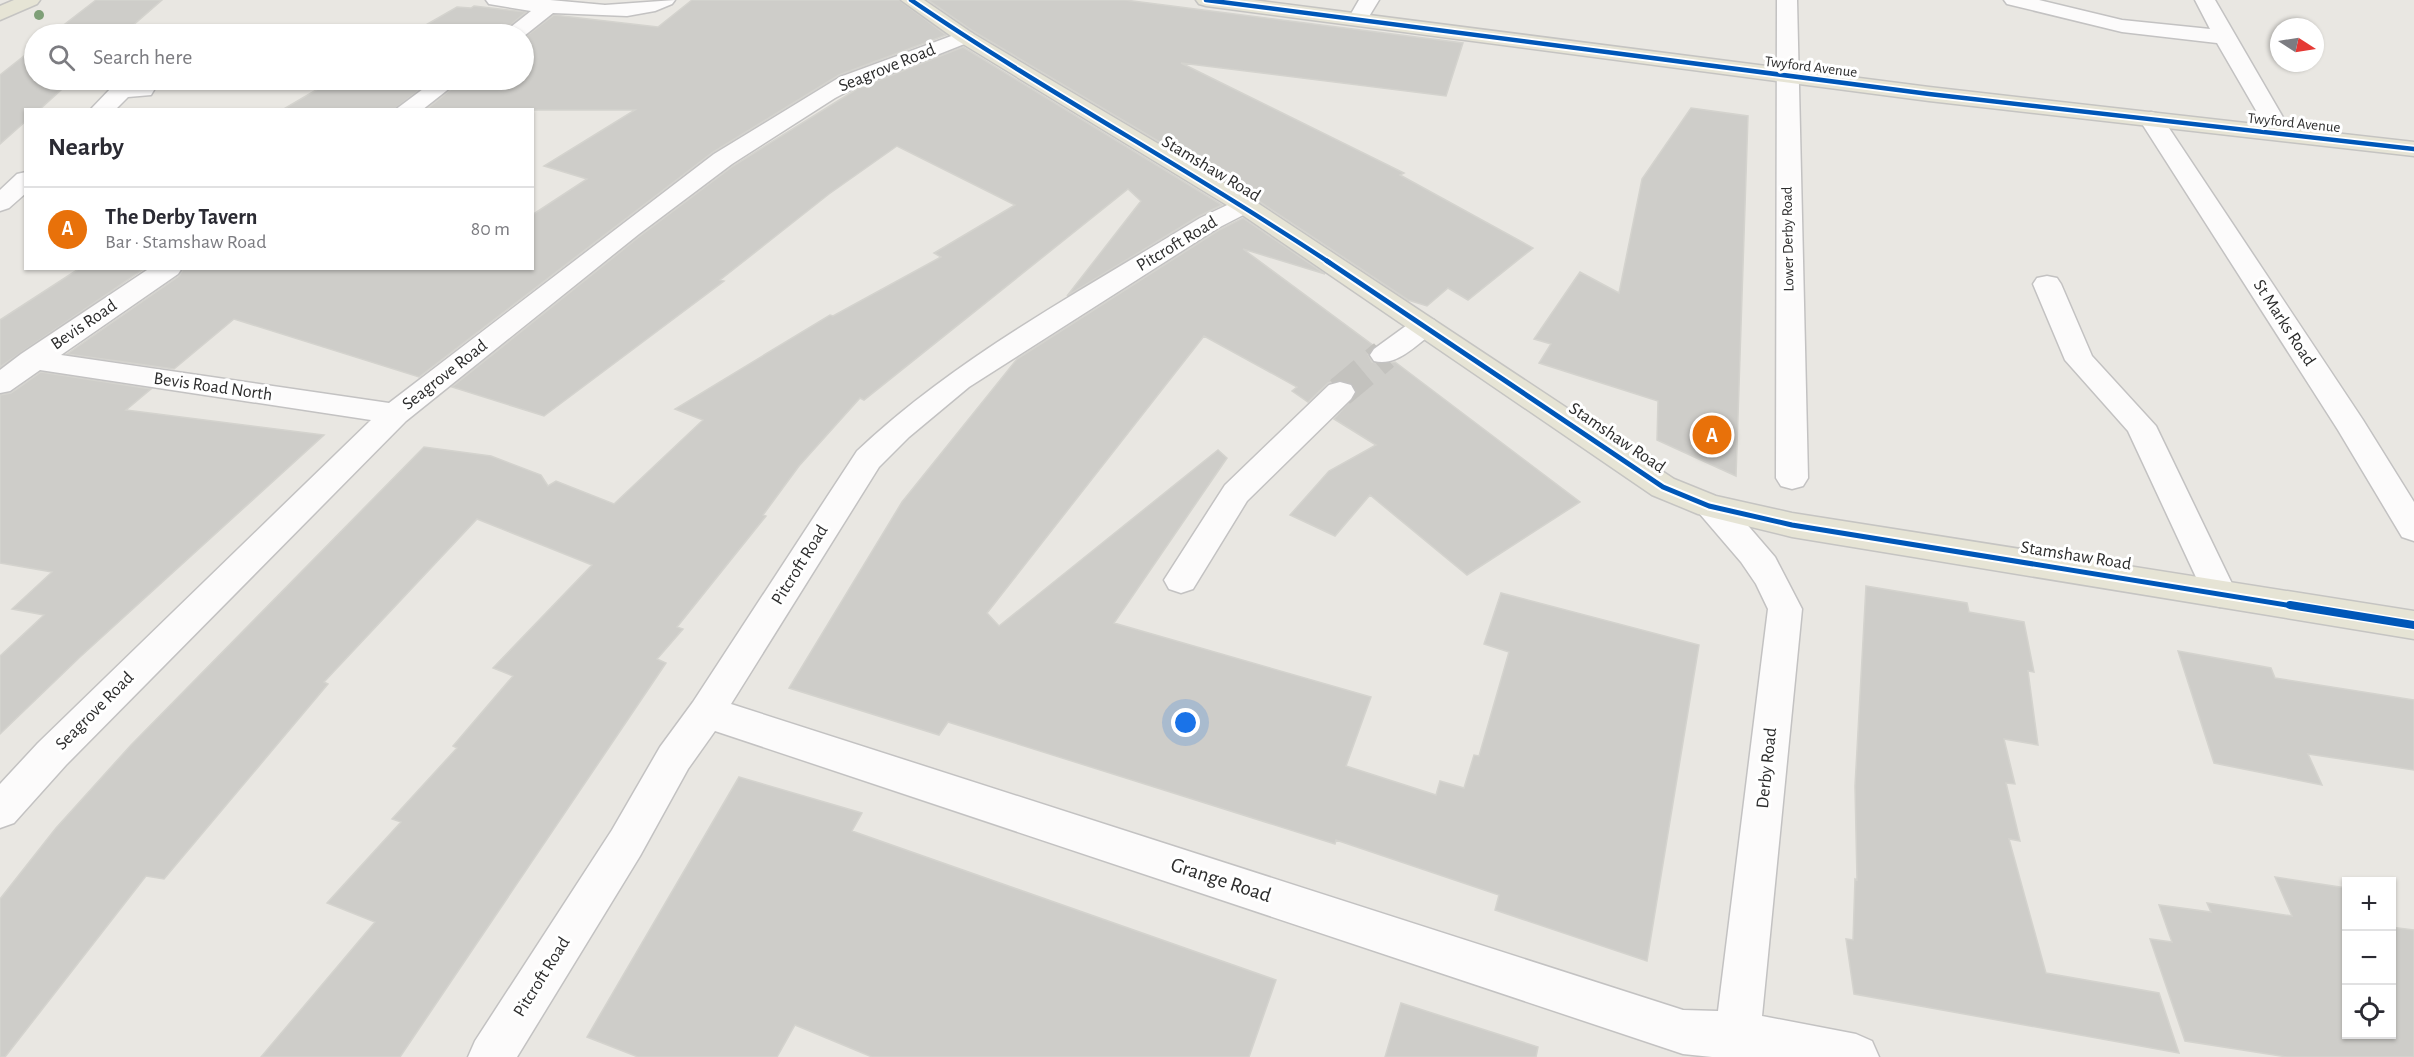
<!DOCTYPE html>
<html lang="en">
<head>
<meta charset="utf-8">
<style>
	:root { --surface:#fff; --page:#f2f2f3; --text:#2b2b33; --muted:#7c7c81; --line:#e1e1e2; --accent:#6e6d6c }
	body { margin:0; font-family:"Alegreya Sans",sans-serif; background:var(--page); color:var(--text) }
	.controls { position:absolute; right:18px; bottom:18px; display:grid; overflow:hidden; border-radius:0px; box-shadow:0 2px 4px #0004 }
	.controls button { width:54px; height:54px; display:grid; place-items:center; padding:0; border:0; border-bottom:2px solid var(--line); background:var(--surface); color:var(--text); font:30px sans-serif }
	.compass { position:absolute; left:2270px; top:18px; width:54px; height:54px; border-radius:50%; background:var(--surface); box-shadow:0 2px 4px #0004; rotate:102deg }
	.you { position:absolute; left:1186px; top:723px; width:21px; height:21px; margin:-15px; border:4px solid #fff; border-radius:50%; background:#1a73e8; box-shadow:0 0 0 9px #1a73e833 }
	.badge { display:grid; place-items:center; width:39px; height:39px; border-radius:50%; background:var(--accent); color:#fff; font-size:20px; font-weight:700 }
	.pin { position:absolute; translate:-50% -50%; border:3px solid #fff; box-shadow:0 2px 6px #0006 }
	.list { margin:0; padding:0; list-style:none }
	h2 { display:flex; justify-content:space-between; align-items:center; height:78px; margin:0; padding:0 24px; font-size:26px }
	h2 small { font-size:20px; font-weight:400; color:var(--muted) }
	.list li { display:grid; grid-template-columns:39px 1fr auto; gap:18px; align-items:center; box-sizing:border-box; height:84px; padding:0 24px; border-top:2px solid var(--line) }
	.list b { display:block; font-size:22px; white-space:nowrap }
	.list p { margin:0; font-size:20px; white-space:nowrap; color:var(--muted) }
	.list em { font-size:20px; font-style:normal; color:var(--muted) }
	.icon { flex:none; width:33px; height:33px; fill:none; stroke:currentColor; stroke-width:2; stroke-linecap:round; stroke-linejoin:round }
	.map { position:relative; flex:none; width:2414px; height:1057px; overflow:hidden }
	.search { position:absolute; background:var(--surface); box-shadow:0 2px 4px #0004; left:24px; top:24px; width:510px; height:66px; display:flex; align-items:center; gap:15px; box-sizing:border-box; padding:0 21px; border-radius:33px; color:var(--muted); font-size:22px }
	.panel { position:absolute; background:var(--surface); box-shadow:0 2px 4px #0004; left:24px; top:108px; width:510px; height:162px; border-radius:0px }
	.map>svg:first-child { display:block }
	.building { fill:#cecdc9; stroke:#d4d3ce; stroke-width:1.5 }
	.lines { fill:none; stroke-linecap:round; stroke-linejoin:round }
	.minor-tunnel { stroke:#c3c2be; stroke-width:31; stroke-dasharray:31 15; stroke-linecap:butt }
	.minor-casing { stroke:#c3c2c2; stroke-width:3 }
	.major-casing { stroke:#c5c4c2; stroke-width:3 }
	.minor { fill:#fcfbfb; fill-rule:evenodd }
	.major { fill:#e6e4d5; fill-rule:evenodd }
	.cycleway-far2-casing { stroke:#fff; stroke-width:8 }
	.cycleway-far1-casing { stroke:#fff; stroke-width:9 }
	.cycleway-casing { stroke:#fff; stroke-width:11 }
	.cycleway-far2 { stroke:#0057b8; stroke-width:4.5 }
	.cycleway-far1 { stroke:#0057b8; stroke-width:5 }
	.cycleway { stroke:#0057b8; stroke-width:8 }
	.tree { fill:#7e9f77 }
	.labels { text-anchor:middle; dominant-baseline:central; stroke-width:6; stroke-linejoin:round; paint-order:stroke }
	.far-street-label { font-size:15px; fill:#2c2c2c; stroke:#fff }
	.street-label { font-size:18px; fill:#2c2c2c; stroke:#fff }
	.near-street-label { font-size:21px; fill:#2c2c2c; stroke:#fff }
</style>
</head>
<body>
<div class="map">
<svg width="2414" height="1057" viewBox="0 0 2414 1057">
	<rect width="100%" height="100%" fill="#e9e7e2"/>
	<path class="building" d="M96,0h66l-39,34h-71z
		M692,0h207l47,35 -107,40 -126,77 -294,225 -185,-58 -60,50 -107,-15 112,-78 5,-8h348v-53l55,-36 -43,-13 91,-56h-209l36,-30h62v-42l30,-23 104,12z
		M928,0h197l338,43 -17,53 -265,-33 223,110 -4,2 133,73 -65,52 -20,-12 -21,18 -19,-6 -154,-102 -281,-167z
		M474,6l52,6 -26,22h-90l47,-27 14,1z
		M963,47l259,158 -23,11 -132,80 74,-95 -13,-12 -264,211 -4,-2 -61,68 -36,49 3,1 -89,111 6,2 -26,30 9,4 -266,394h-139l114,-135 -48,-19 74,-81 -9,-3 65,-71 -4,-2 60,-70 -20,-8 99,-103 -115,-46 -153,163 4,2 -164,195 -18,-3 -141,181h-5v-158l56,-71 75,-83 293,-298 67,9 50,19 7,11 8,-5 58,23 89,-84 -28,-11 155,-94 3,1 108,-59 -7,-4 81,-48 -118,-59 -68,48 -109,86 4,1 -180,135 -92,-29 188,-151 93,-70 124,-77z
		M34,48v32h38l-33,30h-13v11l-26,23v-69z
		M333,80h99l-39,30h-111z
		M1691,108l57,8 -12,360 -79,-36 1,-39 -119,-38 12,-19 -17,-5 46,-67 39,21 23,-114z
		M1243,218l82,56 -82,-25 131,97 -6,8 4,8 11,2 12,-2 185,140 -113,73 -97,-80 -35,41 -45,-21 39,-44 47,-26 -42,-26 23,-26 -4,-9 -12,-4 -13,3 -20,19 -16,-11 5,-4 -93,-51 -217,277 12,13 219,-176 9,8 -113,165 257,74 -25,69 90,29 4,-14 24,7 10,-33 5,1 30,-104 -25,-8 17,-51 198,52 -52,316 -152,-51 4,-15 -163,-55 -1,4 -387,-122 -9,13 -150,-47 113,-186 115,-143 202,-129z
		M80,268h65l-145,99v-47z
		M41,372l110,17 -25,21 198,25 -244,222 -80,77v-78l44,-41 -32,-6 40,-37 -52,-9v-168l11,-2z
		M1866,586l101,17 2,9 55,10 10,50 -6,-1 10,74 -34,-6 11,45 -9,-1 14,58 -11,-2 37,134 113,20 20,60 -325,-59 -8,-55 7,1 2,-61 2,1 -2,-94z
		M2178,651l93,17 4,10 139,22v70l-106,-16 14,31 -108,-22z
		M739,777l123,36 -10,18 424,149 -27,77h-377l-77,-32 -18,32h-139l-51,-20z
		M2275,877l71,11v147h45v-108l23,3v127h-127l-102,-16 -35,-102 22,3 -13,-37 52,7 -4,-9 85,13z
		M1401,1003l137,44 -2,10h-151z"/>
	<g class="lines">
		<path class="minor-tunnel" d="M1340,392l44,-37"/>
		<g class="minor-casing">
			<path id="minor" d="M486,0h64l55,5 70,-5 -3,4 -17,7 -28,5 -74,-3 -29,23 -22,-2 29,-23 -42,-7z
				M1359,0h20l-14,23h-14l-3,-4z
				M1777,0h20l11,478 -5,8 -11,3 -11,-3 -5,-8z
				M2004,0h35l83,20 88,9 -15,-29h20l77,133 -4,5h-16l-55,-95 -95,-11 -115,-28z
				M965,31l7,2 4,4 -4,4 -116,46 -21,11 -103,66 -93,70 -233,187 -340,344 -52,58 -14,5v-44l38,-41 333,-323 -331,-50 -30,21 -10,2v-23l21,-16 129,-86h32l-4,6 -117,81 328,48 325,-249 126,-77z
				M435,80h25l-38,30h-27z
				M122,83l29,2 3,5 -3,5 -23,2 -13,13h-25l24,-25z
				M2151,112l8,2 4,5 200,301 51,82v39l-12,-4 -64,-107 -199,-311 4,-5z
				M26,172v21l-17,15 -9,3v-21l17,-16z
				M1244,197l9,3 4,5 -4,5 -35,18 -249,159 -60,50 -30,30 -148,237 952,306 35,1 50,-402 -12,-25 -15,-22 -48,-56 5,-8 11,-3 11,3 24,23 31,36 27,52 -40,407 94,18 16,7 7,16h-167l-29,-3 -968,-323 -27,38 -48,87 -123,201h-49l7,-16 137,-211 48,-83 33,-45 164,-251c101,-95 226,-161 343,-233z
				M2047,276l10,2 4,6 31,72 64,70 81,168 -5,9 -12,4 -12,-4 -80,-172 -63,-71 -32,-76 4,-6z
				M1424,317l10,3 4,6 -4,6c-18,13 -37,35 -60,29l-4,-6 4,-6 40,-29z
				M1340,382l11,3 4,7 -4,7 -104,102 -54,88 -12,4 -12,-4 -5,-9 61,-95 104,-100z"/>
		</g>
		<g class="major-casing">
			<path id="major" d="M14,0h26l-3,4 -37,16v-14z
				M901,0h23l48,33 281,167 421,279 42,17 76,17 622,98v28l-622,-102 -94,-23 -46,-19 -417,-285 -277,-169z
				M1196,0h57l676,87 485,55v14l-485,-55 -723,-95 -7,-2z"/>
		</g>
		<use href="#minor" class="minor"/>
		<use href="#major" class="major"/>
		<g class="cycleway-far2-casing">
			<path id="cycleway-far2" d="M911,0c136,93 282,171 419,263
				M1206,0l723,94 485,55"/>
		</g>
		<g class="cycleway-far1-casing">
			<path id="cycleway-far1" d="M1327,261l336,226 46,19 83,19 507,82"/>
		</g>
		<g class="cycleway-casing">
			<path id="cycleway" d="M2290,605l124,20"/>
		</g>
		<use href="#cycleway-far2" class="cycleway-far2"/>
		<use href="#cycleway-far1" class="cycleway-far1"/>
		<use href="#cycleway" class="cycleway"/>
	</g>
	<circle class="tree" cx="39" cy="15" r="5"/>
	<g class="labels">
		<g class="far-street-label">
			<text transform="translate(1811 67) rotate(7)">Twyford Avenue</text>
			<text transform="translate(2294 123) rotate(6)">Twyford Avenue</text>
			<text transform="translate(1788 239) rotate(-91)">Lower Derby Road</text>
		</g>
		<g class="street-label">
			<text transform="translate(887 68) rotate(-22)">Seagrove Road</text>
			<text transform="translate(1211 169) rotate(31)">Stamshaw Road</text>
			<text transform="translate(1177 244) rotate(-31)">Pitcroft Road</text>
			<text transform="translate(2284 323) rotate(57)">St Marks Road</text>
			<text transform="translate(84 325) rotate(-34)">Bevis Road</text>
			<text transform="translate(445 375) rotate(-38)">Seagrove Road</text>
			<text transform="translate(213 387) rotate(8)">Bevis Road North</text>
			<text transform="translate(1617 438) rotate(34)">Stamshaw Road</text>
			<text transform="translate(2076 556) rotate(9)">Stamshaw Road</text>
			<text transform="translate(800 565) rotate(-58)">Pitcroft Road</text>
			<text transform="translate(95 711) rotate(-45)">Seagrove Road</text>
			<text transform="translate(1767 768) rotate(-84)">Derby Road</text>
			<text transform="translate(542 977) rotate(-58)">Pitcroft Road</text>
		</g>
		<g class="near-street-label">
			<text transform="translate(1221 880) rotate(18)">Grange Road</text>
		</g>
	</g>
</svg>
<div class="controls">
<button>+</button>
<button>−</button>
<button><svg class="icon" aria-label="locate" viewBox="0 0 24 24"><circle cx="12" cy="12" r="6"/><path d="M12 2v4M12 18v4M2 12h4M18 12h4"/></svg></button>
</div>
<svg class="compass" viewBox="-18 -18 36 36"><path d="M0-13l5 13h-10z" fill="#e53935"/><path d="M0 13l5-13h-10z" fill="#7c7c81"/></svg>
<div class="you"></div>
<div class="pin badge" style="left:1712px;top:435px;background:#e8710a">A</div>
<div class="search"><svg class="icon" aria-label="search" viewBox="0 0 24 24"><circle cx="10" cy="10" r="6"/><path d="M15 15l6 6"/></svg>Search here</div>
<section class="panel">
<h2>Nearby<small></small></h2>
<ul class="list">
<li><span class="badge" style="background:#e8710a">A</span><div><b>The Derby Tavern</b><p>Bar · Stamshaw Road</p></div><em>80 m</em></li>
</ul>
</section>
</div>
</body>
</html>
